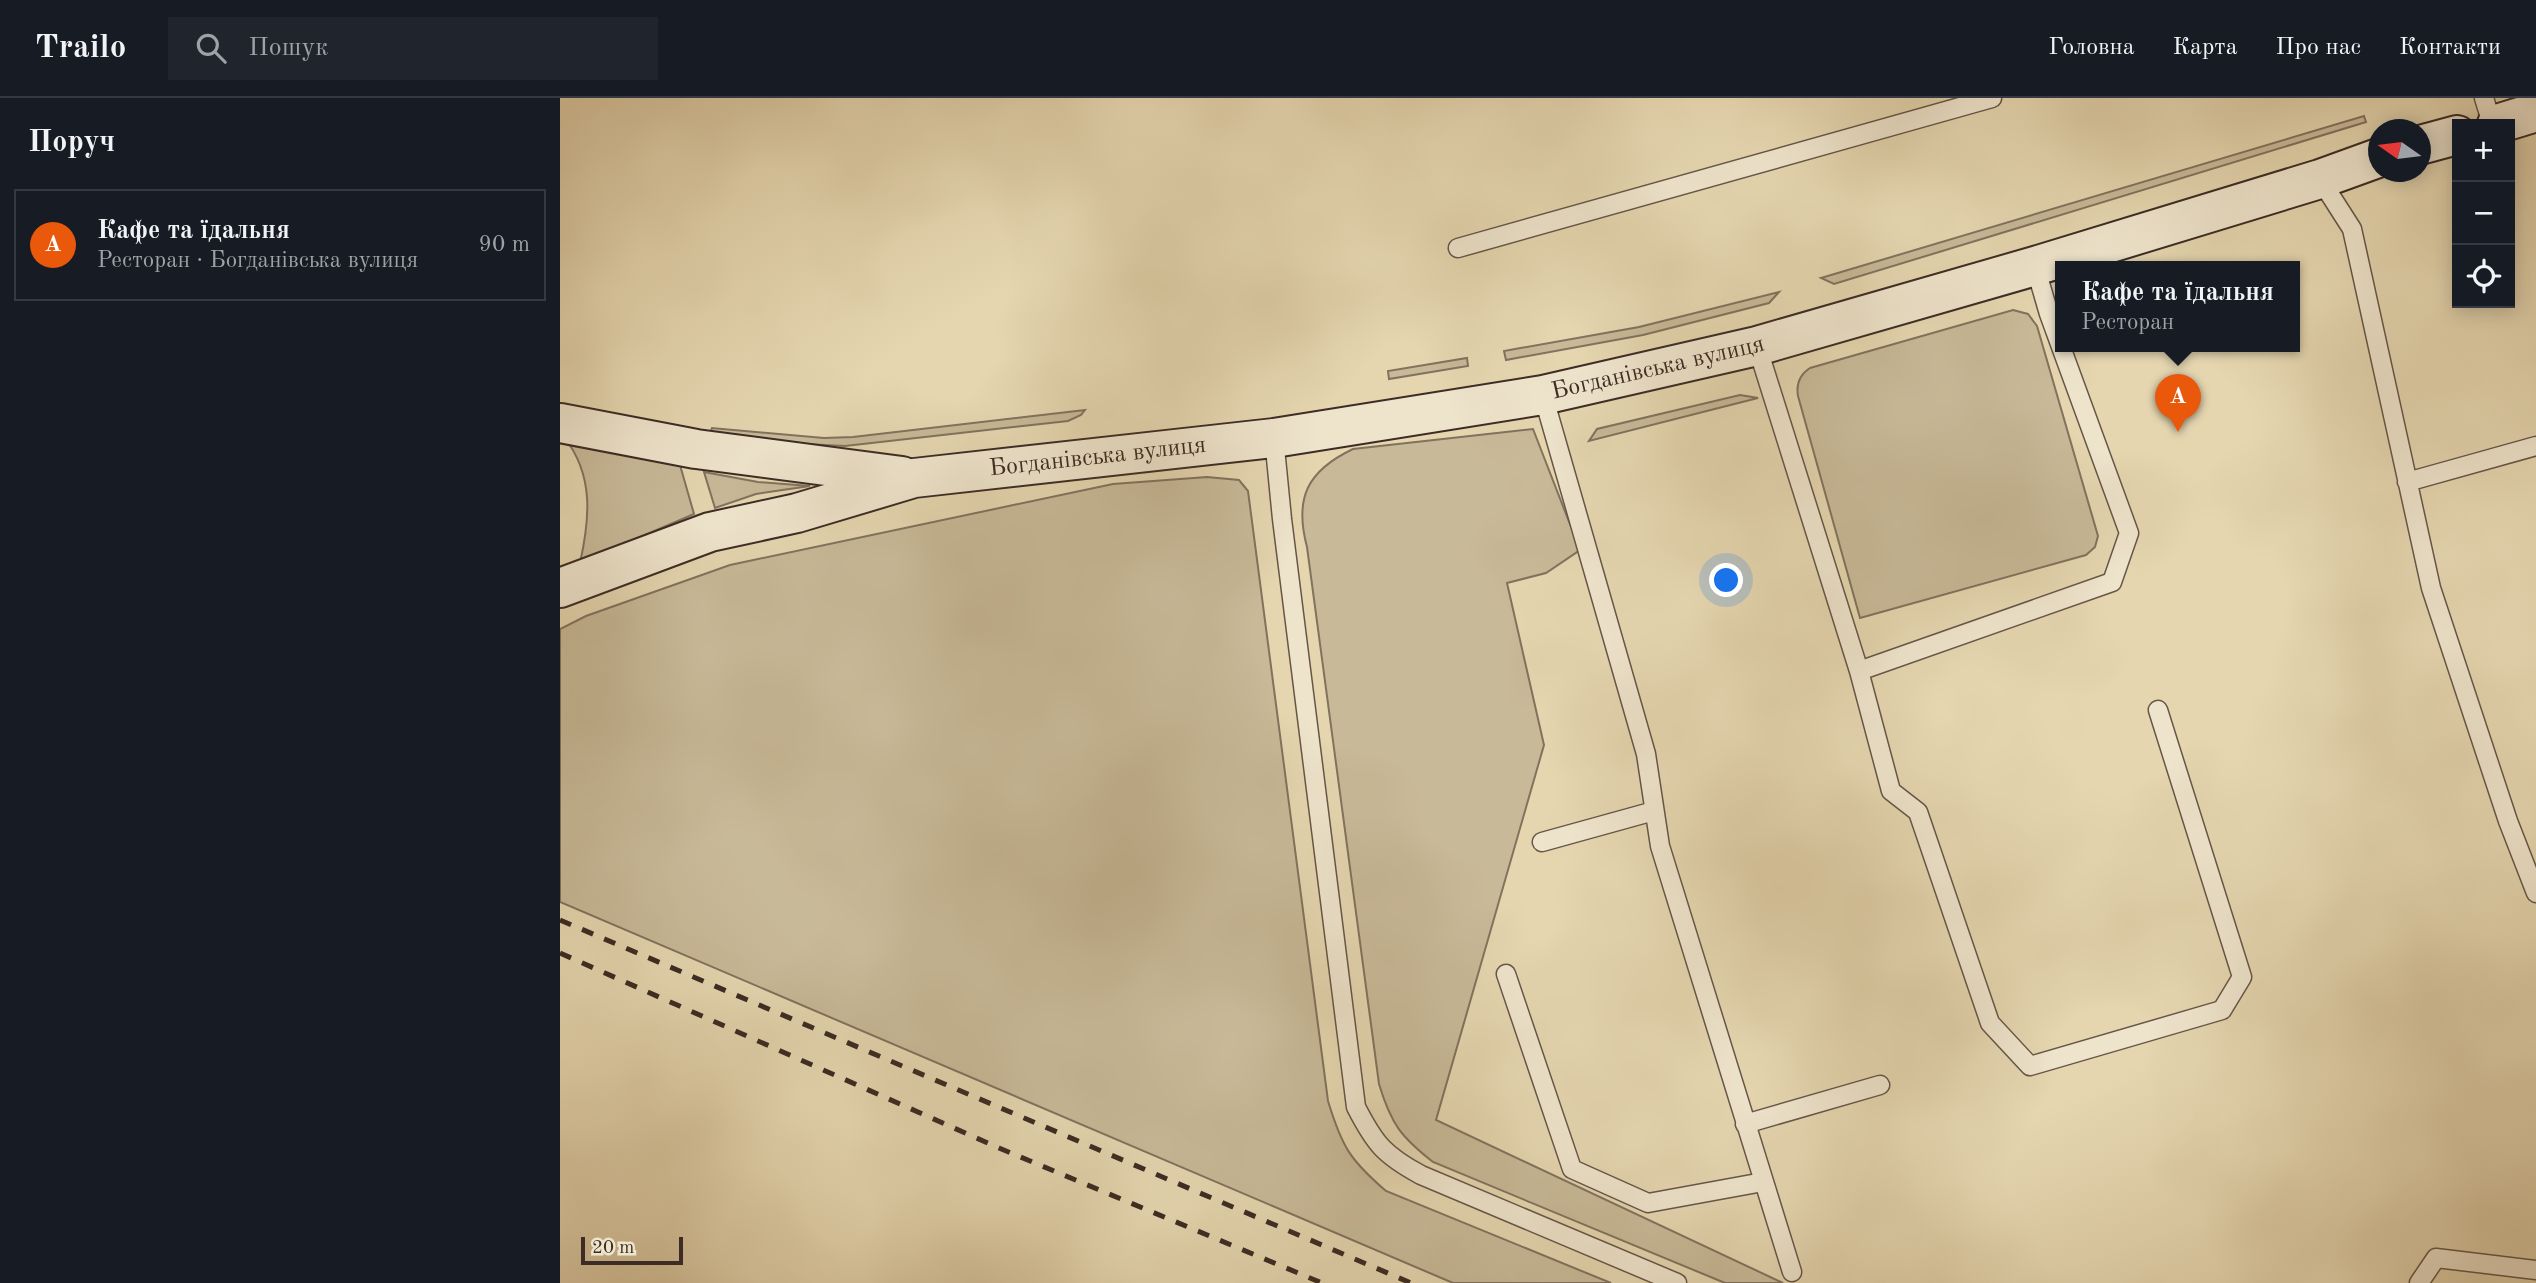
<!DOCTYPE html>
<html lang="uk">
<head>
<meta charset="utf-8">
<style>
	:root { --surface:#171b24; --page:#20242c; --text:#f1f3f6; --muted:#9ea1a6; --line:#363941; --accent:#ea580c }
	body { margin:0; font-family:"Old Standard TT",serif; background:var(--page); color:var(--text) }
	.controls { position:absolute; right:21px; top:21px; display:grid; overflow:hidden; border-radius:0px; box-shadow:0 4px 18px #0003 }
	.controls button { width:63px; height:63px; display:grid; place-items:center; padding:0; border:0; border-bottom:2px solid var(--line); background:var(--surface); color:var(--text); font:35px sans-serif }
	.compass { position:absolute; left:1808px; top:21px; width:63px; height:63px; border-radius:50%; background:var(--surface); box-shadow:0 4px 18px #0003; rotate:284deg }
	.scale { position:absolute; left:21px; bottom:18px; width:102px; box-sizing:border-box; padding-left:7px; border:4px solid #3c2c25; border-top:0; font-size:19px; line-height:24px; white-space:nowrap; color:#3c2c25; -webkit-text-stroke:5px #eee4cc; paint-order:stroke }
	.you { position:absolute; left:1167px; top:483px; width:24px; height:24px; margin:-18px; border:5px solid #fff; border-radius:50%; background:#1a73e8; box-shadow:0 0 0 10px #1a73e833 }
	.badge { display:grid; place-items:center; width:46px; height:46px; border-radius:50%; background:var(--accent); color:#fff; font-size:23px; font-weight:700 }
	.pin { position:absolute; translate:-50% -58px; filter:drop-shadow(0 2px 4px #0008) }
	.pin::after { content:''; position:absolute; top:37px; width:24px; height:21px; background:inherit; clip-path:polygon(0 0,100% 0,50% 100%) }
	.popup { position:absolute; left:1495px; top:163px; width:245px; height:91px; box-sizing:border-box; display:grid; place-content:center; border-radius:0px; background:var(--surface); filter:drop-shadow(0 2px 5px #0005); font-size:23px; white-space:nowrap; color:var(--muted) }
	.popup b { font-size:26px; color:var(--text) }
	.popup::after { content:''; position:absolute; left:50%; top:100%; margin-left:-14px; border:14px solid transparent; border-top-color:var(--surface) }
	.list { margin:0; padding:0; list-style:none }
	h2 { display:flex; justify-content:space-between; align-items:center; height:91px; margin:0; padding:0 28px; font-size:30px }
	h2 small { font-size:23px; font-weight:400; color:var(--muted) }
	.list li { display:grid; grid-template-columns:46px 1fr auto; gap:21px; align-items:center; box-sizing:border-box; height:112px; margin:0 14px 14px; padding:0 14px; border:2px solid var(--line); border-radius:0px }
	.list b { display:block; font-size:26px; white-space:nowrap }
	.list p { margin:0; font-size:23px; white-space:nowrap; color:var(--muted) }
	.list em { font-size:23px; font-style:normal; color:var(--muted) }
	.icon { flex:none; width:38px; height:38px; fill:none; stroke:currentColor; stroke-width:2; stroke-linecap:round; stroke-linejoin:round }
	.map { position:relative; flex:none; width:1976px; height:1185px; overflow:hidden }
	header { display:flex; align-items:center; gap:42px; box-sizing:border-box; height:98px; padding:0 35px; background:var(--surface); border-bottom:2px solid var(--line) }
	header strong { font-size:33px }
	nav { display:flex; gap:38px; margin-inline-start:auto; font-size:24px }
	.search { width:490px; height:63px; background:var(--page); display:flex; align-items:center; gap:18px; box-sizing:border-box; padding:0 24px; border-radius:0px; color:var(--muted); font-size:26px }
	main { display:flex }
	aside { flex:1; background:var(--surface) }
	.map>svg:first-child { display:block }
	.green { fill:#c8b998; stroke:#82725e; stroke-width:2 }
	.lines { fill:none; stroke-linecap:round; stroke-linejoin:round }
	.lane-casing { stroke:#665648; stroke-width:21 }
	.secondary-casing { stroke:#3c2c25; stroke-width:42 }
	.lane { stroke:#eee4cc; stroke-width:18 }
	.secondary { stroke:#eee4cc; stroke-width:38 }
	.rail { stroke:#3c2c25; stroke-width:5; stroke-dasharray:12 12; stroke-linecap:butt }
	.labels { text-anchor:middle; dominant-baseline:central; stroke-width:5; stroke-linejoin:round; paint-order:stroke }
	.street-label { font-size:24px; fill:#3c2c25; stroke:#eee4cc }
</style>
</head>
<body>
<header>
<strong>Trailo</strong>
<div class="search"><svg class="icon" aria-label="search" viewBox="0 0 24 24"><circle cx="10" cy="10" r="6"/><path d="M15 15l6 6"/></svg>Пошук</div>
<nav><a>Головна</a><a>Карта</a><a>Про нас</a><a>Контакти</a></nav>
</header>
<main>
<aside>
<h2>Поруч<small></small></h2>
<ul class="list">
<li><span class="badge">A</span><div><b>Кафе та їдальня</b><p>Ресторан · Богданівська вулиця</p></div><em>90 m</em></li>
</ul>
</aside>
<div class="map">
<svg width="1976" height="1185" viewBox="0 0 1976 1185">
	<rect width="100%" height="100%" fill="#e5d6b0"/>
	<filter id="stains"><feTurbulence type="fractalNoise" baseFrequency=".00286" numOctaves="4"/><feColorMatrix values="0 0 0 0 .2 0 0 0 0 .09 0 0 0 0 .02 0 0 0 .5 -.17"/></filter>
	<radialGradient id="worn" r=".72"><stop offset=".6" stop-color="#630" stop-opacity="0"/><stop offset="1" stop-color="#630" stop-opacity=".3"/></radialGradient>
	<path class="green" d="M1804,18l2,6 -532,162 -13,-6z
		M1219,194l-10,11 -126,32 -137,25 -2,-9 135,-24z
		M1453,212l15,4 9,12 61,210 -3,11 -9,8 -226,63 -62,-222c-2,-12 1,-21 12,-28z
		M907,260l1,8 -79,13 -1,-8z
		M1180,297l18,3 -169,43 8,-12z
		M525,312l-4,5 -13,6 -223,25 -82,-4 -54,-6 3,-8 112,10 29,-1z
		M973,331l47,121 -34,23 -39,10 37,162 -108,375 347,163h-58l-292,-121c-32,-25 -42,-38 -54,-78l-72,-537c-13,-49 0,-76 46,-98z
		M4,339l116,28 14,49 -114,49c10,-45 14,-88 -16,-126z
		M144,374l54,10 52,4 -54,8 -41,14z
		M647,379l32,3 9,11 80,610c14,46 22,59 58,90l225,92h-158l-893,-381v-273l26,-13 144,-51 383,-81z"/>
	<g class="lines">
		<g class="lane-casing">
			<path id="lane" d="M1924,0l8,26
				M1760,81l32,50 79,359 77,233 28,72
				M898,150l534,-150
				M1197,248l102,325 32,120 27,21 72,211 40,43 192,-56 20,-33 -84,-267
				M983,297l103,359 14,92 132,426
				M714,340l8,81 74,588c19,37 28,48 65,68l256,108
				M1847,384l129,-36
				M1299,573l253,-89 17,-49 -80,-219 -14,-48
				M982,744l112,-31
				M946,876l66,195 76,34 115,-21
				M1185,1026l135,-39
				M1859,1185l17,-25 100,12"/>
		</g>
		<g class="secondary-casing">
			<g id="secondary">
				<path d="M1937,26l39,-12"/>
				<path d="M1860,47l37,-10"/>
				<path d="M0,325l136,26 206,27"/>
				<path id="s1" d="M0,490l150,-56 87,-19 117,-35 360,-40 269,-43 214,-49 278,-80 285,-87 58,-21"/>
			</g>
		</g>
		<use href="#lane" class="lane"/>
		<use href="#secondary" class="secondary"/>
		<path class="rail" d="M0,822l851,363
			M0,855l439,195 323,135"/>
	</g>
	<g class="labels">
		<g class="street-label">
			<text stroke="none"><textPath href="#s1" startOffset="1124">Богданівська вулиця</textPath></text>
			<text stroke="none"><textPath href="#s1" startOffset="556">Богданівська вулиця</textPath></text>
		</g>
	</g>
	<rect width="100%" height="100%" filter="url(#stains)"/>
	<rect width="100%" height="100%" fill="url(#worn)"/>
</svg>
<div class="controls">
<button>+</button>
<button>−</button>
<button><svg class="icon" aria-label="locate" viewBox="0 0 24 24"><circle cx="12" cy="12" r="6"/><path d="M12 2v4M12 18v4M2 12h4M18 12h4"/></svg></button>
</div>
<svg class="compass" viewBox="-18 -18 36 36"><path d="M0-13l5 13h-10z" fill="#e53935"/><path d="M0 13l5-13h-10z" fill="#9ea1a6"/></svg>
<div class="scale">20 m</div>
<div class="you"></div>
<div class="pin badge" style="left:1618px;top:334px">A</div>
<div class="popup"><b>Кафе та їдальня</b>Ресторан</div>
</div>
</main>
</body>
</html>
